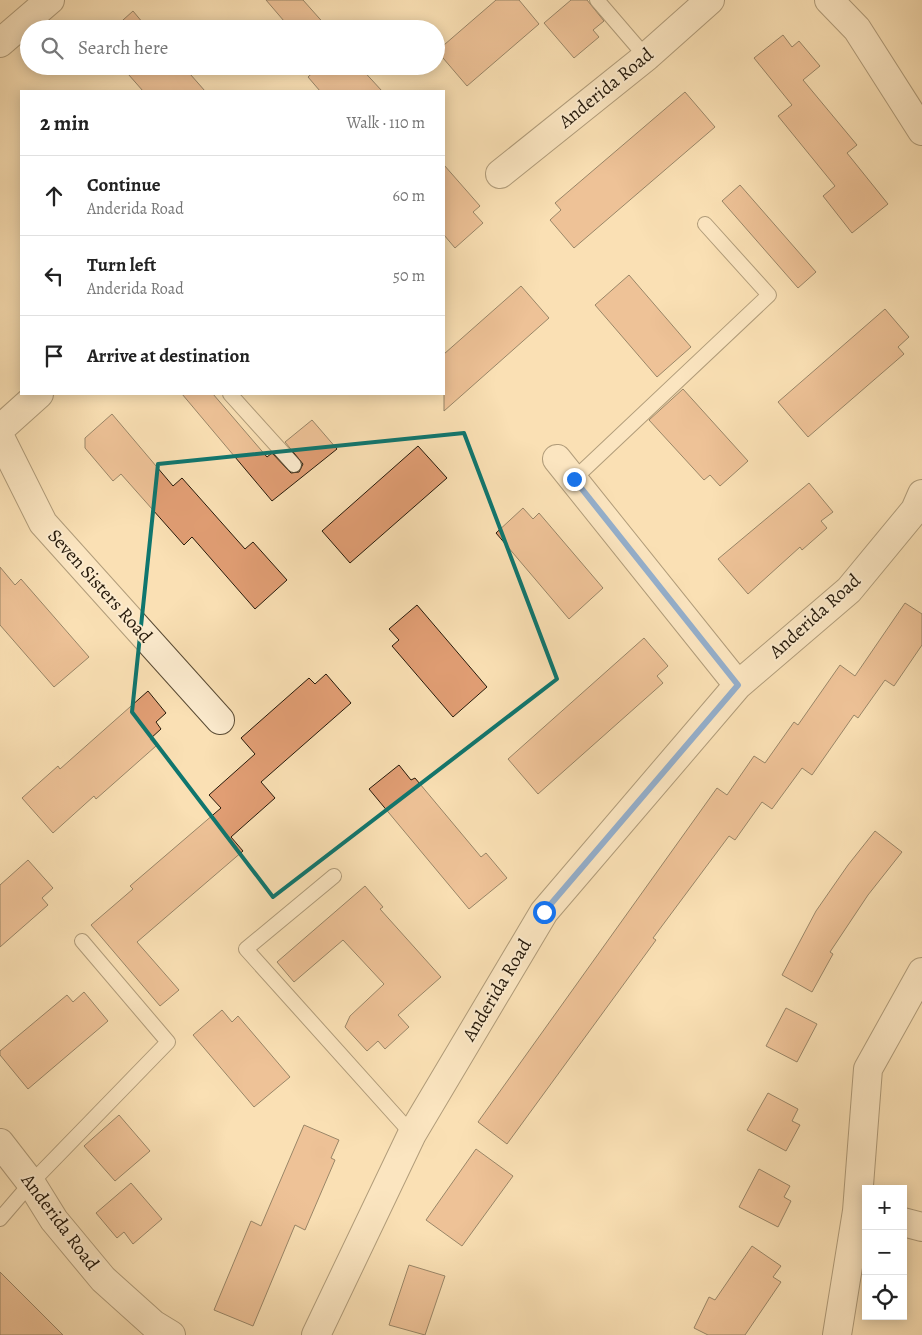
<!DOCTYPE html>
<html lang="en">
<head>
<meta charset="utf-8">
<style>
	:root { --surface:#fff; --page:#f6f6f6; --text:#222; --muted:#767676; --line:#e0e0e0 }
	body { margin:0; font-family:Alegreya,serif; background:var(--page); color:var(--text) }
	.controls { position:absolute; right:15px; bottom:15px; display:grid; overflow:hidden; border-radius:0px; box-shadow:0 2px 12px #0003 }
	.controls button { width:45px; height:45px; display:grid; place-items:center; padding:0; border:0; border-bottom:1px solid var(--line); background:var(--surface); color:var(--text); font:25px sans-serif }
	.stop { position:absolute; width:15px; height:15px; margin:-11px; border:4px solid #1a73e8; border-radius:50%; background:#fff }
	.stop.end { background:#1a73e8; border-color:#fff; box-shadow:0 1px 5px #0008 }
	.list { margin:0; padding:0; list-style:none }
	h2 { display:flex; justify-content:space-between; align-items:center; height:65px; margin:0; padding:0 20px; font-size:21px }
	h2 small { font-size:16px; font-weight:400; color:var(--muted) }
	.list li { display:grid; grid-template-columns:32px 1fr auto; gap:15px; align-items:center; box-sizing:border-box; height:80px; padding:0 20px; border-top:1px solid var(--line) }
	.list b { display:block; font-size:19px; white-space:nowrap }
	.list p { margin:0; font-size:16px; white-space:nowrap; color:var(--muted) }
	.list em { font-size:16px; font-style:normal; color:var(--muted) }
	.icon { flex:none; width:28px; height:28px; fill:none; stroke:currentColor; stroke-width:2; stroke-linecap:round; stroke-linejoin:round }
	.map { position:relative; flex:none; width:922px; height:1335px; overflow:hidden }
	.search { position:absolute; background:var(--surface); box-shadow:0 2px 12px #0003; left:20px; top:20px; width:425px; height:55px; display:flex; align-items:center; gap:12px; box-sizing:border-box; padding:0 18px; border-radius:28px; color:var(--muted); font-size:19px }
	.panel { position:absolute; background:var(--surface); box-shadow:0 2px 12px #0003; left:20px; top:90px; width:425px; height:305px; border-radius:0px }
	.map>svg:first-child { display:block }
	.building { fill:#e19e74; stroke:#25190a }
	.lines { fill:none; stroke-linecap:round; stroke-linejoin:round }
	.service-casing { stroke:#5a4b34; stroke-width:16 }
	.minor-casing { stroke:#5a4b34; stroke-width:30 }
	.tertiary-casing { stroke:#5a4b34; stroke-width:30 }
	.service { stroke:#fcebce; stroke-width:14 }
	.minor { stroke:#fcebce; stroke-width:28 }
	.tertiary { stroke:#fcebce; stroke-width:28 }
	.route { stroke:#1a73e8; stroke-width:6 }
	.marked { fill:none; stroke:#0f766e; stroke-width:4; stroke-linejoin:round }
	.labels { text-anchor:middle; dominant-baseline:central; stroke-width:4; stroke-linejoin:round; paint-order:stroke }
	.street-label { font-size:19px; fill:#25190a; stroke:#fcebce }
</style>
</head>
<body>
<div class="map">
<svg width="922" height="1335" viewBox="0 0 922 1335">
	<rect width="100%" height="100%" fill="#fae0b4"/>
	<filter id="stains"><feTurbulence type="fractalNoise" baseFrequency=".004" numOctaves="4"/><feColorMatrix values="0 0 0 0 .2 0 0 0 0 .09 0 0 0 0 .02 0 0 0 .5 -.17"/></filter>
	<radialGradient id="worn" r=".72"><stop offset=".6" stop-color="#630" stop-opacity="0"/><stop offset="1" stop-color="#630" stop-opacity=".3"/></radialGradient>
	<path class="building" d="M266,0h37l24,27 -3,2h-49l9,-8z
		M496,0h23l20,24 -72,62 -30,-35z
		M571,0h16l17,21 -11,9 6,7 -25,21 -30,-35z
		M133,11l15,18h-35z
		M783,35l9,12 7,-6 21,25 -17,14 54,65 -10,8 41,51 -36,29 -29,-37 12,-10 -57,-70 14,-11 -38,-47z
		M121,66h62l22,25h-62z
		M320,66h39l23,25h-62l-12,-14z
		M685,92l30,35 -141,121 -24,-28 11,-10 -6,-7z
		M444,165l36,41 -7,6 10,11 -28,25 -11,-13z
		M740,185l76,87 -18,16 -76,-87z
		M629,275l62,72 -34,30 -62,-72z
		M521,286l28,32 -105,93v-57z
		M885,309l24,28 -11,10 6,7 -96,83 -30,-35z
		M683,389l65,72 -28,25 -10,-11 -6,5 -55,-60z
		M182,394h31l54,63 5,-4 19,20 8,-1 4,-8 -18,-22 27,-22 25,29 -65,52z
		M112,414l61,72 9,-8 63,71 8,-7 34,38 -32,29 -63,-72 -8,8 -63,-71 -8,7 -28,-33v-10z
		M418,446l29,32 -97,85 -28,-32z
		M809,483l24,29 -12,9 6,7 -25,22 -2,-3 -52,47 -30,-35z
		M523,508l10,11 6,-6 64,75 -34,31 -73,-86z
		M0,567l15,18 6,-6 68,78 -35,30 -54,-62z
		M905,603l17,11v31l-28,41 -9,-6 -27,38 -4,-3 -42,60 -10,-7 -30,41 -10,-7 -27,38 -6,-4 -76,102 3,2 -149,204 -29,-22 239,-334 10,7 27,-39 11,7 29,-41 4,3 42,-60 15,11z
		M417,605l70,82 -34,30 -61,-71 7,-6 -10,-11z
		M644,638l24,28 -11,10 6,7 -125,111 -30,-35z
		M326,674l25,29 -90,79 14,16 -44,39 12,14 -106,91 42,48 -19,16 -69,-81 42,-36 -3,-3 91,-78 -12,-13 46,-41 -14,-16 68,-60 6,6z
		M148,691l18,22 -10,9 5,7 -11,10 6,7 -60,53 -2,-3 -41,37 -31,-35 36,-32 2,3z
		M399,765l12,15 4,-2 66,79 5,-4 21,25 -38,31 -100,-120z
		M875,831l27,21 -34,43 -38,57 3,2 -21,38 -30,-17 34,-64 32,-46z
		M28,860l25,28 -11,10 6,7 -48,42v-62z
		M365,886l18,21 -3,2 61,68 -43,38 11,12 -24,22 -7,-8 -11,10 -22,-24 5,-11 34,-32 -41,-44 -49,42 -17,-20z
		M84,992l24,29 -80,68 -28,-34v-4l67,-56 6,7z
		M786,1008l31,16 -20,38 -31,-16z
		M222,1010l10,12 6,-6 52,61 -36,30 -61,-72z
		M768,1093l30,16 -6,12 8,4 -14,26 -39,-21z
		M119,1115l31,36 -35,30 -31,-35z
		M304,1125l35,15 -8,18 4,2 -30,70 -10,-5 -42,101 -39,-16 37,-89 10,5z
		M476,1149l37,27 -51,70 -36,-26z
		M759,1169l31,17 -6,11 7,4 -13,26 -39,-20z
		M131,1183l31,36 -29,25 -9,-12 -7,6 -21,-25z
		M752,1246l29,20 -8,11 8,5 -36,53h-37l-14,-7 15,-31 6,3z
		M409,1265l36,11 -20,59 -36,-10z
		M0,1272l63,63h-63z"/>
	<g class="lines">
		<g class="service-casing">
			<path id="service" d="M597,0l49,57
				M230,394l64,71
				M574,479l195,-184 -64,-71
				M334,876l-88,73 166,185
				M0,1219l31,-36 137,-141 -86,-101"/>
		</g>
		<g class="minor-casing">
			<path id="minor" d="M829,0l28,29 65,102
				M500,174l146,-117 64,-57
				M0,429l39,-35
				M0,437l43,86 177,197
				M557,459l181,226
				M0,1143l31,40 23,37 49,59 50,45 18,11
				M903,1222l19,5
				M316,1335l96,-201 132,-222 194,-227 111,-95 66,-80 7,-16
				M837,1335l20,-124 11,-142 54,-97"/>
		</g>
		<g class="tertiary-casing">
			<path id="tertiary" d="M0,43l50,-43"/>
		</g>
		<use href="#service" class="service"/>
		<use href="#minor" class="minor"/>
		<use href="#tertiary" class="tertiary"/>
	</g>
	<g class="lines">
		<path class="route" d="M544,912l194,-227 -164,-206"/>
	</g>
	<path d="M0 0H922V1335H0ZM464,433l93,246 -284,218 -141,-185 26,-248z" fill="#fae0b4" fill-opacity=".55" fill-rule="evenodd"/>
	<path class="marked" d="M464,433l93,246 -284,218 -141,-185 26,-248z"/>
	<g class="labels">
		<g class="street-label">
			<text transform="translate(606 88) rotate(-39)">Anderida Road</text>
			<text transform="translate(100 586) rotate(48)">Seven Sisters Road</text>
			<text transform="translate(815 616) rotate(-42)">Anderida Road</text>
			<text transform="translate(497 990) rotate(-59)">Anderida Road</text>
			<text transform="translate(60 1222) rotate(53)">Anderida Road</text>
		</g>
	</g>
	<rect width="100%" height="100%" filter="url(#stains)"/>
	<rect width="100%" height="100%" fill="url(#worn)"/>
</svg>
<div class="controls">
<button>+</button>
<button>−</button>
<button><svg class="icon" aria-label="locate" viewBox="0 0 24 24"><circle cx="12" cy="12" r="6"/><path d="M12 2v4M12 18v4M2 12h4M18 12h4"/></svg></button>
</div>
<div class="stop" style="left:544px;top:912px"></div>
<div class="stop end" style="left:574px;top:479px"></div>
<div class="search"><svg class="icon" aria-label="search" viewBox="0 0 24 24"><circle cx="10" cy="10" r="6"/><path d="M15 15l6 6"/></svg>Search here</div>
<section class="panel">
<h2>2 min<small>Walk · 110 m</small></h2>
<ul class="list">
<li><svg class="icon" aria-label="ahead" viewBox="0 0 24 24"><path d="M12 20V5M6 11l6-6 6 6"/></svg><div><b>Continue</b><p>Anderida Road</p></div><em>60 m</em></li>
<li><svg class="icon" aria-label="left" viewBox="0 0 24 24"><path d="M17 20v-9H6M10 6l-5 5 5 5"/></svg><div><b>Turn left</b><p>Anderida Road</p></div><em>50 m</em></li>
<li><svg class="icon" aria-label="arrive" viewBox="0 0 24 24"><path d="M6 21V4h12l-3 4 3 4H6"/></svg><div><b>Arrive at destination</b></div></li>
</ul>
</section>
</div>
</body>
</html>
